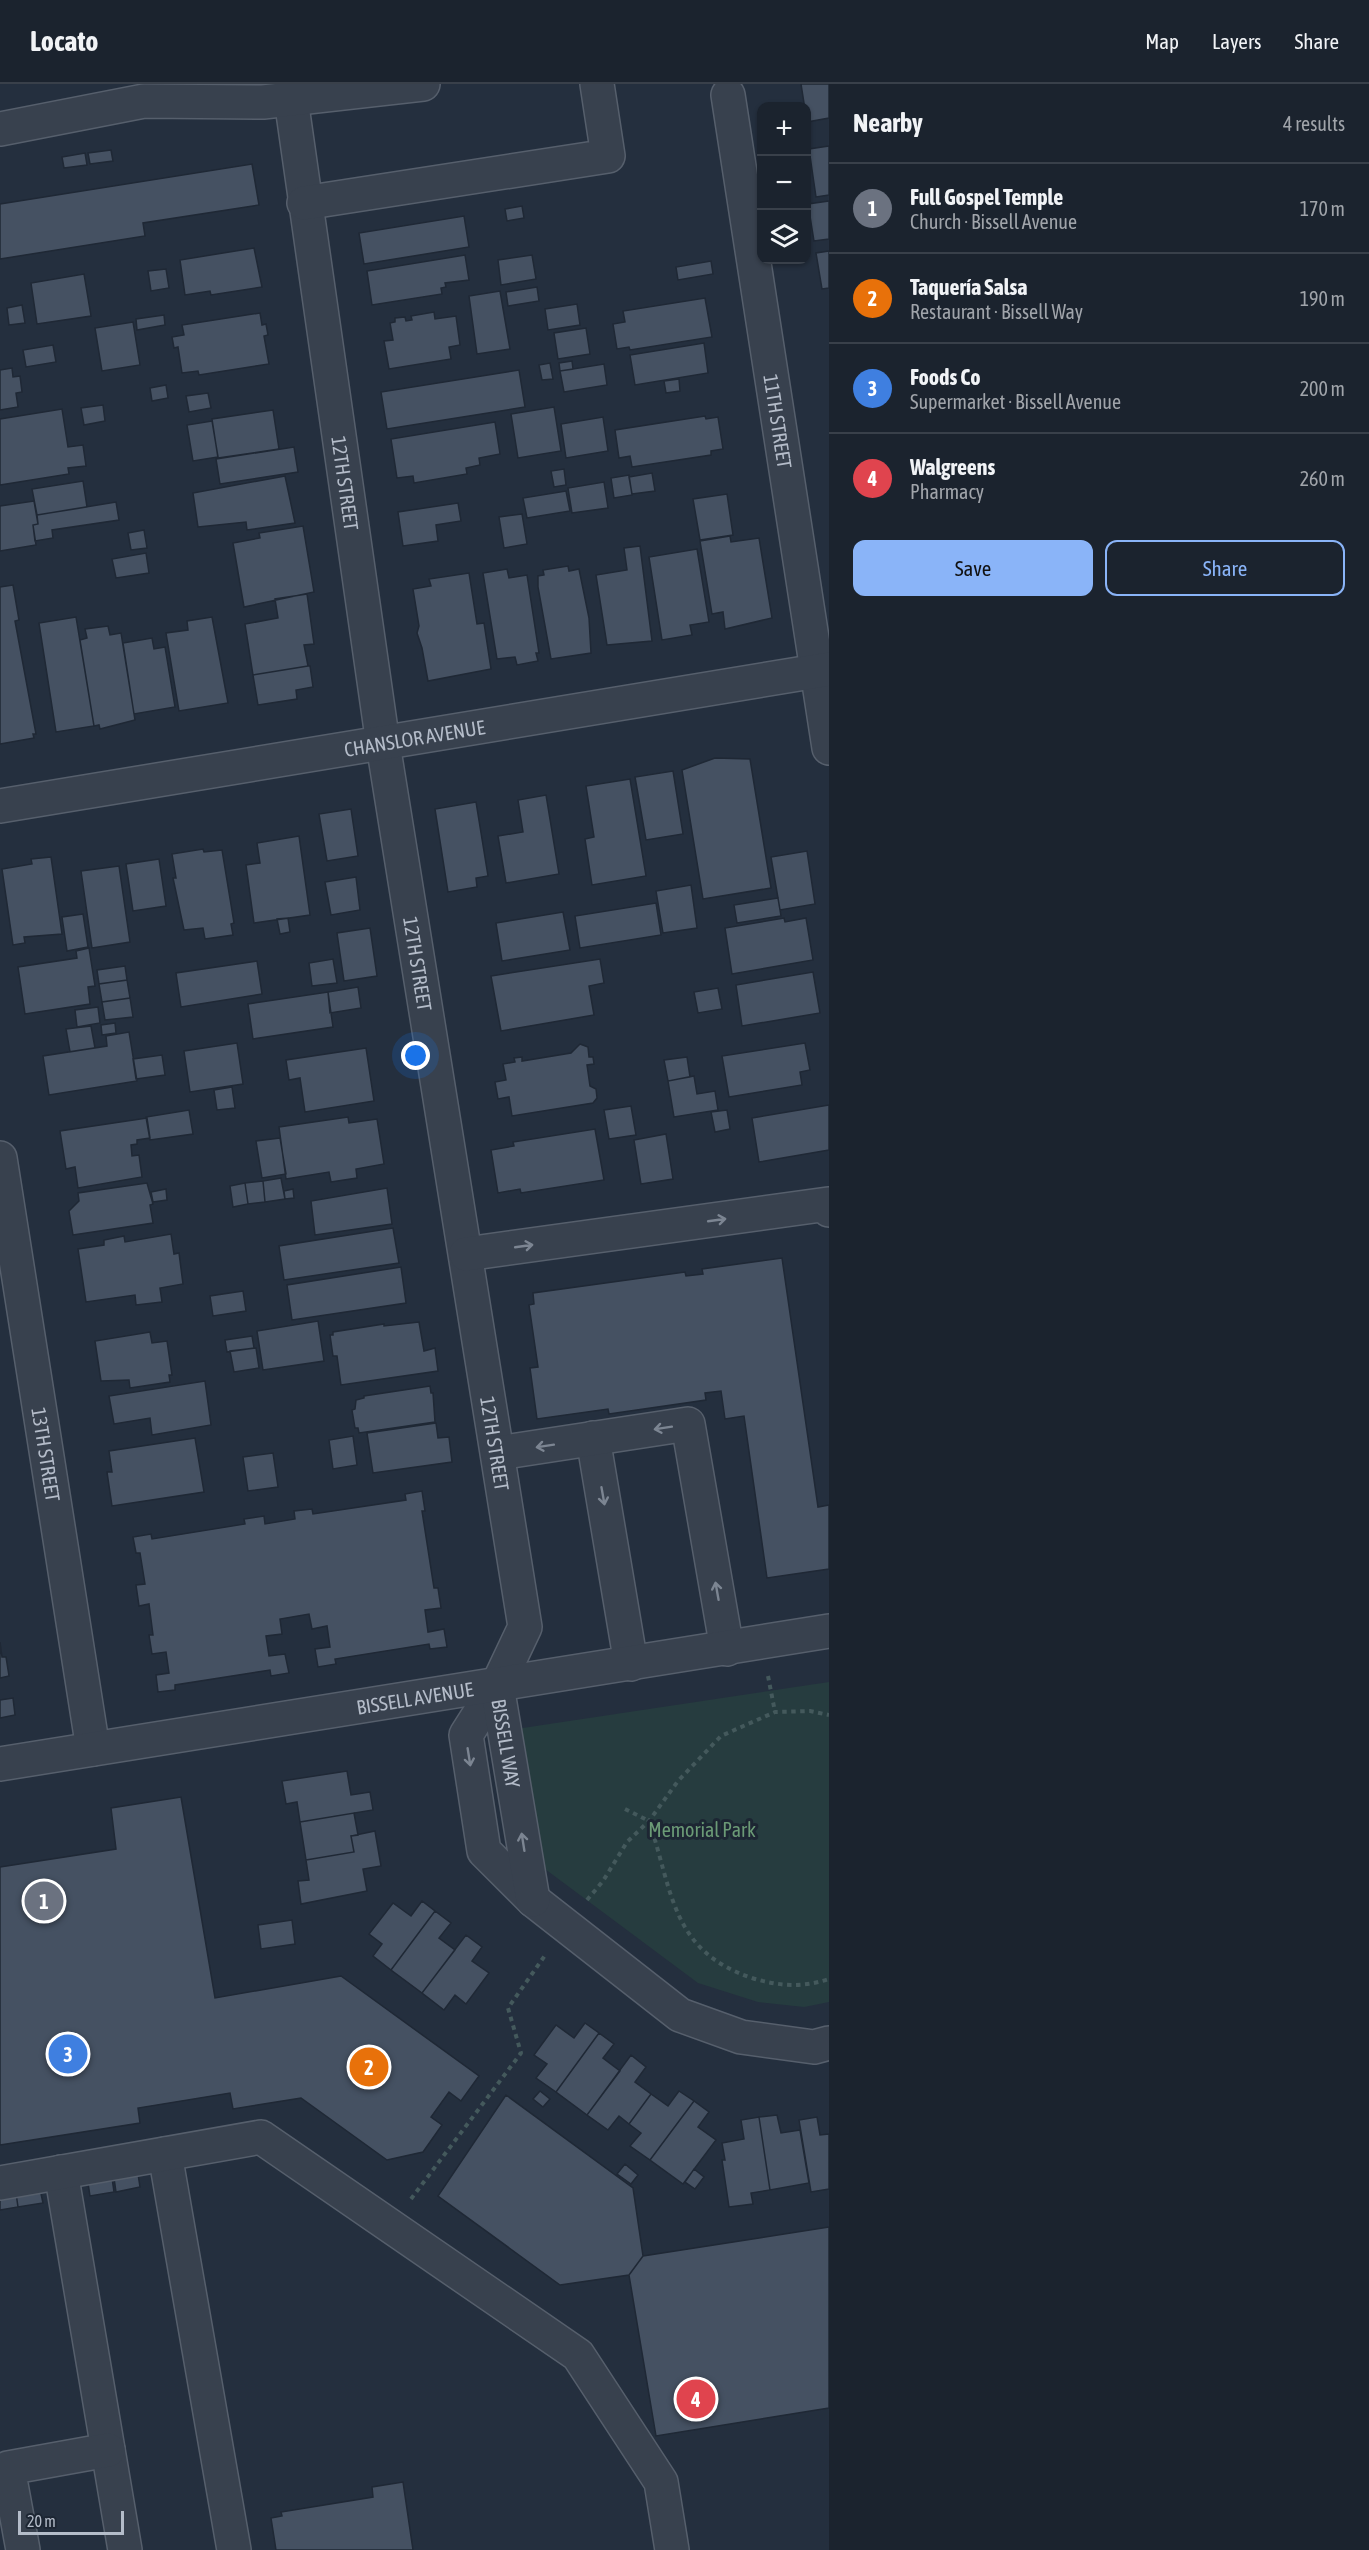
<!DOCTYPE html>
<html lang="en">
<head>
<meta charset="utf-8">
<style>
	:root { --surface:#1b232e; --page:#282f3a; --text:#f1f3f6; --muted:#a0a4aa; --line:#39404a; --accent:#8ab4f8 }
	body { margin:0; font-family:"Asap Condensed",sans-serif; background:var(--page); color:var(--text) }
	.controls { position:absolute; right:18px; top:18px; display:grid; overflow:hidden; border-radius:12px; box-shadow:0 2px 4px #0004 }
	.controls button { width:54px; height:54px; display:grid; place-items:center; padding:0; border:0; border-bottom:2px solid var(--line); background:var(--surface); color:var(--text); font:30px sans-serif }
	.scale { position:absolute; left:18px; bottom:15px; width:106px; box-sizing:border-box; padding-left:6px; border:3px solid #b4bcc9; border-top:0; font-size:16px; line-height:21px; white-space:nowrap; color:#b4bcc9; -webkit-text-stroke:4px #1d2633; paint-order:stroke }
	.you { position:absolute; left:416px; top:972px; width:21px; height:21px; margin:-15px; border:4px solid #fff; border-radius:50%; background:#1a73e8; box-shadow:0 0 0 9px #1a73e833 }
	.badge { display:grid; place-items:center; width:39px; height:39px; border-radius:50%; background:var(--accent); color:#fff; font-size:20px; font-weight:700 }
	.pin { position:absolute; translate:-50% -50%; border:3px solid #fff; box-shadow:0 2px 6px #0006 }
	.list { margin:0; padding:0; list-style:none }
	h2 { display:flex; justify-content:space-between; align-items:center; height:78px; margin:0; padding:0 24px; font-size:26px }
	h2 small { font-size:20px; font-weight:400; color:var(--muted) }
	.list li { display:grid; grid-template-columns:39px 1fr auto; gap:18px; align-items:center; box-sizing:border-box; height:90px; padding:0 24px; border-top:2px solid var(--line) }
	.list b { display:block; font-size:22px; white-space:nowrap }
	.list p { margin:0; font-size:20px; white-space:nowrap; color:var(--muted) }
	.list em { font-size:20px; font-style:normal; color:var(--muted) }
	.actions { display:flex; gap:12px; padding:18px 24px }
	.actions a { flex:1; padding:14px 0; border:2px solid var(--accent); border-radius:12px; text-align:center; font-size:21px; color:var(--accent) }
	.actions .main { background:var(--accent); color:#111 }
	.icon { flex:none; width:33px; height:33px; fill:none; stroke:currentColor; stroke-width:2; stroke-linecap:round; stroke-linejoin:round }
	.map { position:relative; flex:none; width:829px; height:2466px; overflow:hidden }
	header { display:flex; align-items:center; gap:36px; box-sizing:border-box; height:84px; padding:0 30px; background:var(--surface); border-bottom:2px solid var(--line) }
	header strong { font-size:28px }
	nav { display:flex; gap:33px; margin-inline-start:auto; font-size:21px }
	main { display:flex }
	aside { flex:1; background:var(--surface) }
	.map>svg:first-child { display:block }
	.green { fill:#263c3f }
	.building { fill:#455162; stroke:#1f2835; stroke-width:1.5 }
	.lines { fill:none; stroke-linecap:round; stroke-linejoin:round }
	.minor-casing { stroke:#565f6c; stroke-width:36 }
	.path { stroke:#44595c; stroke-width:4; stroke-dasharray:4.5 4.5; stroke-linecap:butt }
	.minor { stroke:#38414e; stroke-width:33 }
	.oneway { stroke:#7c8592 }
	.labels { text-anchor:middle; dominant-baseline:central; stroke-width:6; stroke-linejoin:round; paint-order:stroke }
	.street-label { font-size:20px; fill:#b4bcc9; stroke:#1d2633 }
	.park-label { font-size:20px; fill:#6b9a76; stroke:#1d2633 }
</style>
</head>
<body>
<header>
<strong>Locato</strong>
<nav><a>Map</a><a>Layers</a><a>Share</a></nav>
</header>
<main>
<div class="map">
<svg width="829" height="2466" viewBox="0 0 829 2466">
	<rect width="100%" height="100%" fill="#242f3e"/>
	<path class="green" d="M829,1598v320l-25,5 -46,-5 -60,-19 -161,-120 -21,-134z"/>
	<path class="building" d="M801,0h28v34l-22,4z
		M829,62v49l-13,2 -7,-48z
		M111,66l2,11 -23,3 -2,-11z
		M85,69l2,12 -23,3 -2,-11z
		M252,80l7,41 -116,18 2,13 -145,23v-55z
		M829,117v38l-15,2 -6,-37z
		M522,122l2,12 -17,3 -2,-12z
		M464,132l5,31 -105,17 -5,-31z
		M254,164l8,39 -51,8 -1,-4 -25,4 -5,-35z
		M829,167v37l-7,1 -6,-36z
		M465,171l4,25 -24,3 1,4 -5,1 1,6 -70,11 -5,-34z
		M532,171l4,24 -35,6 -3,-25z
		M711,177l2,13 -35,6 -2,-13z
		M166,185l3,19 -18,3 -3,-20z
		M84,190l7,42 -54,8 -6,-41z
		M537,203l2,14 -31,5 -2,-14z
		M500,207l10,58 -33,5 -8,-58z
		M705,214l7,39 -82,13 -1,-3 -12,2 -4,-25 12,-2 -2,-11z
		M577,220l3,21 -32,5 -3,-21z
		M22,221l3,18 -16,2 -2,-17z
		M434,228l1,7 21,-3 4,29 -11,2 2,12 -62,10 -5,-28 9,-1 -3,-17 5,-1v-4l10,-1 1,4 6,-1 -1,-4z
		M260,229l2,12 4,-1 2,11 -4,1 5,28 -70,11 -1,-4 -16,2 -4,-26 -4,1 -2,-11 12,-2 -2,-10z
		M164,231l1,10 -28,5 -1,-11z
		M133,238l7,43 -38,6 -7,-43z
		M586,244l4,26 -32,5 -4,-26z
		M704,259l4,30 -73,12 -5,-30z
		M53,261l3,17 -30,5 -3,-17z
		M572,277l1,8 -13,2 -1,-8z
		M550,279l3,16 -11,1 -3,-15z
		M604,280l3,21 -43,7 -4,-21z
		M12,284l1,9 7,-1 2,16 -6,1 2,14 -18,3v-40z
		M519,286l6,37 -138,22 -6,-37z
		M679,295l1,12 -14,2 -2,-12z
		M166,301l2,13 -16,3 -2,-13z
		M208,309l3,15 -22,4 -3,-16z
		M103,321l2,16 -21,4 -3,-17z
		M554,323l7,44 -43,7 -7,-44z
		M62,325l6,38 15,-2 3,21 -18,2 1,6 -69,11v-66z
		M273,326l6,39 -61,9 -6,-39z
		M705,332l1,3 12,-2 5,32 -12,2v4l-79,12 -2,-11 -11,2 -4,-28z
		M603,333l5,34 -42,7 -5,-34z
		M212,337l6,36 -25,4 -6,-36z
		M495,338l5,32 -21,4 1,7 -14,3 1,6 -53,9 -1,-7 -16,2 -6,-39z
		M294,363l4,25 -78,12 -4,-25z
		M564,385l2,16 -12,2 -3,-16z
		M652,389l3,18 -23,3 -3,-17z
		M629,391l3,20 -18,3 -3,-20z
		M285,392l10,47 -48,7 -1,-8 -48,5 -5,-34z
		M83,397l4,26 -50,8 -5,-26z
		M604,398l4,26 -36,5 -4,-25z
		M566,407l4,20 -43,7 -4,-20z
		M727,410l6,41 -33,5 -7,-41z
		M34,417l4,23 -5,1 3,20 -36,6v-45z
		M116,418l3,18 -67,10 1,8 -18,3 -2,-16 5,-1 -1,-9z
		M458,419l3,18 -25,4 2,16 -35,5 -5,-34z
		M522,430l5,30 -23,4 -5,-31z
		M303,442l11,66 -70,15 -11,-64 27,-5 -1,-5z
		M144,446l3,18 -16,2 -3,-17z
		M730,452l1,6 28,-4 13,80 -47,11 -2,-17 -11,2 -12,-73z
		M640,462l12,95 -45,4 -11,-70 31,-5 -3,-22z
		M697,465l12,73 -19,3 2,10 -30,5 -13,-83z
		M146,469l3,20 -33,5 -4,-19z
		M568,482l1,5 10,-2 10,49 2,35 -40,6 -13,-72v-11l6,-1 -1,-5z
		M507,485l2,9 18,-3 12,78h-3l2,8 -21,4 -2,-8 -18,2 -14,-86z
		M469,489l8,51 7,-1 7,46 -63,12 -6,-33 -5,-15 2,-7 -6,-37 18,-3 -2,-7z
		M13,501l6,35 -4,1 21,113h-3l1,4 -34,6v-157z
		M307,510l7,50 -10,1 4,21 -55,9 -8,-51 33,-6 -3,-19z
		M76,533l18,109 -38,6 -17,-109z
		M212,533l16,86 -49,8 -13,-78 22,-3 -1,-9z
		M108,542l2,9 11,-2 14,87 -35,9 -1,-4 -5,1 -14,-86 7,-2 -2,-9z
		M152,554l2,11 11,-2 10,60 -41,7 -11,-71z
		M308,582h2l3,21 -17,3 1,9 -39,6 -5,-30z
		M715,674l35,1 21,129 -68,11 -21,-129z
		M673,687l10,63 -37,6 -11,-63z
		M630,695l16,97 -54,9 -7,-46 9,-2 -8,-51z
		M546,711l13,79 -53,9 -8,-47 25,-4 -5,-32z
		M476,718l12,74 -12,2 1,9 -29,5 -13,-83z
		M351,725l7,47 -31,5 -8,-47z
		M299,752l11,79 -56,8 -8,-58 14,-2 -3,-20z
		M203,765l1,3 18,-2 12,73 -3,1 2,11 -28,4 -2,-11 -19,2 -11,-52h3l-4,-24z
		M807,767l8,53 -35,6 -9,-53z
		M51,773l11,77 -38,3 1,6 -12,2 -11,-76 30,-5 -1,-5z
		M159,775l7,47 -33,5 -7,-47z
		M119,782l11,76 -38,6 -11,-77z
		M356,793l4,33 -29,5 -6,-33z
		M691,801l6,43 -34,5 -7,-42z
		M778,814l3,18 -44,7 -3,-18z
		M656,819l5,32 -81,13 -5,-32z
		M563,828l7,38 -68,11 -6,-38z
		M83,830l5,33 -21,4 -5,-34z
		M288,834l2,14 -10,2 -3,-15z
		M784,834l1,4 21,-4 7,42 -81,14 -7,-46z
		M370,844l7,48 -33,5 -7,-48z
		M89,864l6,38 -7,1 2,17 -65,10 -7,-47 59,-9 -1,-7z
		M333,875l4,24 -25,3 -3,-23z
		M600,875l4,24 -15,3 5,29 -93,16 -10,-55z
		M257,877l5,33 -81,13 -5,-34z
		M125,882l2,14 -28,4 -2,-14z
		M813,888l7,41 -78,13 -6,-41z
		M127,896l3,18 -28,4 -3,-18z
		M358,903l3,21 -31,5 -2,-21z
		M718,904l4,21 -24,4 -4,-21z
		M328,908l5,35 -80,12 -5,-35z
		M130,914l3,19 -28,3 -3,-18z
		M98,923l2,16 -23,4 -2,-17z
		M115,939l1,10 -14,2 -1,-10z
		M91,942l4,22 -25,4 -4,-23z
		M129,948l8,49 -88,14 -6,-39 64,-10 -1,-10z
		M237,959l6,41 -53,8 -6,-41z
		M805,959l5,27 -10,2 2,13 -73,12 -7,-41z
		M580,960l8,3 1,10h4l1,7 -7,1 3,21 6,3 1,9 -4,5 -81,13 -3,-19 -11,2 -3,-17 11,-2 -3,-16 12,-2 -1,-4 8,-1v4l49,-8z
		M366,964l8,53 -69,11 -5,-34 -11,2 -3,-20z
		M162,971l3,20 -29,4 -3,-20z
		M687,973l3,20 -22,4 -4,-21z
		M694,992l3,18 18,-3 3,19 -44,7 -6,-36z
		M232,1003l3,21 -18,2 -3,-20z
		M829,1021v45l-70,12 -7,-44z
		M631,1022l5,29 -27,4 -5,-29z
		M189,1026l4,24 -43,6 -4,-23z
		M727,1026l3,19 -15,3 -4,-20z
		M348,1033l1,6 28,-4 7,45 -28,5 1,9 -26,4 -2,-10 -43,7 -7,-52z
		M147,1034l3,20 -13,2v4l-6,1 1,11 7,-1 3,22 -64,11 -3,-21 -9,2 -6,-38z
		M595,1045l9,51 -83,13 -1,-4 -22,4 -7,-43 23,-4 -1,-4z
		M666,1050l7,45 -32,5 -7,-44z
		M280,1054l6,36 -24,4 -6,-37z
		M281,1094l4,21 -20,3 -2,-21z
		M263,1097l2,21 -17,2 -3,-21z
		M147,1099l6,21 -3,1 3,18 -80,12 -4,-24 10,-10 -1,-8z
		M245,1099l3,21 -15,3 -3,-21z
		M387,1104l5,36 -77,11 -4,-34z
		M166,1105l1,11 -14,2 -2,-10z
		M293,1105l1,9 -9,1 -1,-8z
		M393,1144l6,35 -115,17 -5,-34z
		M171,1150l3,20 5,-1 4,31 -23,4 2,14 -26,3 -1,-10 -49,7 -8,-53 26,-4v-5l20,-4 1,6z
		M782,1174l36,249 11,-2v64l-62,9 -23,-162 -19,3 -4,-28 -16,2 1,7 -97,14 -1,-5 -71,10 -7,-51 8,-1 -9,-62 5,-1 -1,-11 152,-21 1,4 17,-2 -1,-5z
		M401,1183l5,36 -114,17 -5,-35z
		M243,1207l3,20 -33,5 -3,-20z
		M318,1237l6,40 -61,9 -6,-39z
		M419,1238l5,29 11,-3 3,23 -97,14 -4,-29h-4l-3,-21h3v-3l51,-8v2z
		M150,1248l2,11 15,-2 5,34h-3l1,7 -40,6 -1,-8 -28,1 -6,-40z
		M252,1252l2,12 -27,4 -2,-12z
		M256,1264l3,20 -25,4 -4,-21z
		M205,1297l6,44 -59,10 -2,-17 -36,6 -5,-28z
		M430,1302l1,7h2l2,29 -76,11 -1,-5h-3l-3,-18 3,-1 1,-9 8,-2v-2z
		M436,1339l2,15 11,-1 3,25 -79,11 -6,-40z
		M353,1352l4,29 -24,4 -4,-29z
		M195,1354l9,54 -92,14 -5,-34h5l-3,-21z
		M273,1369l5,34 -30,4 -5,-34z
		M422,1407l3,20h-3l12,77h4l3,20 -16,2 3,22 16,-3 3,18 -17,2 -1,-5 -94,15 1,5 -18,3 -3,-18 15,-2 -3,-21 -15,3 -3,-15 -29,5 2,15 -16,2 3,20 16,-2 4,19 -18,3 -1,-6 -95,15v5l-17,2 -2,-17 13,-2 -3,-21 -14,2 -3,-19h4l-4,-31 -10,2 -3,-21 9,-1 -5,-31h-4l-3,-16 18,-3 1,5 93,-15 -1,-5 20,-3 1,8 30,-5 -1,-8 18,-2 1,5 93,-14 -1,-6z
		M0,1558l2,15h4l3,19 -9,2z
		M13,1614l2,17 -15,3v-18z
		M347,1687l4,24 19,-3 3,18 -73,12 -3,-20 -11,2 -4,-23z
		M181,1713l34,201 126,-22 138,100 -18,25 -12,-9 -18,25 11,8 -19,27 -36,8 -86,-62 -68,11 -3,-16 -92,15 2,15 -140,22v-278l116,-18 -5,-41z
		M354,1729l4,22 -7,1 3,16 -48,8 -6,-38z
		M375,1747l6,35 -18,3 4,22 -66,13 -3,-23 11,-1 -3,-20 48,-8 -3,-16z
		M422,1817l13,10 -44,59 -18,-14 9,-12 -13,-10 24,-31 18,13z
		M435,1827l16,12 -12,15 16,12 -33,43 -31,-23z
		M292,1836l3,24 -34,5 -3,-24z
		M466,1851l16,12 -10,14 17,12 -23,31 -11,-9 -11,15 -22,-17z
		M585,1939l14,10 -43,59 -20,-14 11,-14 -13,-9 22,-30 18,13z
		M599,1949l15,11 -11,14 17,13 -33,44 -31,-23z
		M631,1971l15,12 -11,15 16,12 -22,30 -10,-8 -11,14 -21,-15z
		M540,2007l10,8 -7,8 -10,-8z
		M679,2007l15,10 -44,59 -20,-14 11,-13 -12,-9 22,-30 17,12z
		M506,2011l127,93 10,68 -14,19 -69,10 -122,-89z
		M694,2017l15,11 -11,15 18,13 -33,44 -33,-24z
		M777,2031l4,18 19,-3 9,53 -39,7 -11,-73z
		M759,2033l11,73 -19,3 2,11 -24,3 -7,-47h3l-3,-17 22,-4 -3,-19z
		M817,2033l3,18 9,-1v55l-18,3 -12,-72z
		M625,2080l13,11 -7,9 -14,-10z
		M694,2085l10,8 -9,12 -10,-7z
		M138,2090l2,13 -24,5 -2,-14z
		M112,2094l2,14 -24,4 -2,-13z
		M40,2105l3,14 -25,4 -2,-14z
		M16,2109l2,14 -18,3v-14z
		M829,2143v181l-173,28 -27,-161 14,-19z
		M403,2398l10,68h-137l-5,-32 11,-2 -1,-4 92,-15 -1,-10z"/>
	<g class="lines">
		<g class="minor-casing">
			<g id="minor">
				<path id="s1" d="M728,11l101,653"/>
				<path id="s2" d="M291,15l92,645 142,883 -28,59 -31,49 18,116 49,49 147,115 61,22 73,10 15,-4"/>
				<path d="M0,45l144,-28 119,1 160,-18"/>
				<path d="M304,119l304,-47 -11,-72"/>
				<path id="s3" d="M0,722l829,-137"/>
				<path id="s4" d="M0,1074l93,591"/>
				<path d="M466,1170l362,-50 1,6"/>
				<path d="M593,1354l38,226"/>
				<path d="M498,1369l190,-29 39,225"/>
				<path id="s5" d="M497,1602l36,214"/>
				<path id="s6" d="M0,1680l829,-133"/>
				<path d="M165,2070l69,396"/>
				<path d="M61,2088l64,378"/>
				<path d="M0,2099l261,-46 317,218 83,127 11,68"/>
				<path d="M23,2466l-15,-82 100,-18"/>
			</g>
		</g>
		<path class="path" d="M768,1592l7,36
			M625,1725l24,12c24,71 22,130 103,157 26,8 50,10 77,1
			M587,1816l16,-19 24,-39 22,-21 29,-40 43,-45 54,-24 35,-1 19,4
			M411,2115l110,-146 -13,-45 38,-54"/>
		<use href="#minor" class="minor"/>
	</g>
	<defs><path id="oneway-shaft" d="M-6 0H5M1.5-3L5.5 0L1.5 3" fill="none" stroke-width="1.6" stroke-linecap="round" stroke-linejoin="round" transform="scale(1.5)"/></defs>
	<g class="oneway">
		<use href="#oneway-shaft" transform="translate(717 1136) rotate(-8)"/>
		<use href="#oneway-shaft" transform="translate(524 1162) rotate(-8)"/>
		<use href="#oneway-shaft" transform="translate(663 1344) rotate(171)"/>
		<use href="#oneway-shaft" transform="translate(545 1362) rotate(171)"/>
		<use href="#oneway-shaft" transform="translate(603 1412) rotate(80)"/>
		<use href="#oneway-shaft" transform="translate(717 1507) rotate(-100)"/>
		<use href="#oneway-shaft" transform="translate(469 1673) rotate(81)"/>
		<use href="#oneway-shaft" transform="translate(523 1758) rotate(-99)"/>
	</g>
	<g class="labels">
		<g class="street-label">
			<text stroke="none"><textPath href="#s1" startOffset="330">11TH STREET</textPath></text>
			<text stroke="none"><textPath href="#s2" startOffset="388">12TH STREET</textPath></text>
			<text stroke="none"><textPath href="#s3" startOffset="420">CHANSLOR AVENUE</textPath></text>
			<text stroke="none"><textPath href="#s2" startOffset="874">12TH STREET</textPath></text>
			<text stroke="none"><textPath href="#s2" startOffset="1360">12TH STREET</textPath></text>
			<text stroke="none"><textPath href="#s4" startOffset="300">13TH STREET</textPath></text>
			<text stroke="none"><textPath href="#s6" startOffset="420">BISSELL AVENUE</textPath></text>
			<text stroke="none"><textPath href="#s5" startOffset="58">BISSELL WAY</textPath></text>
		</g>
		<g class="park-label">
			<text x="702" y="1745">Memorial Park</text>
		</g>
	</g>
</svg>
<div class="controls">
<button>+</button>
<button>−</button>
<button><svg class="icon" aria-label="layers" viewBox="0 0 24 24"><path d="M12 4l9 5-9 5-9-5zM3 14l9 5 9-5"/></svg></button>
</div>
<div class="scale">20 m</div>
<div class="you"></div>
<div class="pin badge" style="left:44px;top:1817px;background:#6b7280">1</div>
<div class="pin badge" style="left:369px;top:1983px;background:#e8710a">2</div>
<div class="pin badge" style="left:68px;top:1970px;background:#3f7fe0">3</div>
<div class="pin badge" style="left:696px;top:2315px;background:#e0444e">4</div>
</div>
<aside>
<h2>Nearby<small>4 results</small></h2>
<ul class="list">
<li><span class="badge" style="background:#6b7280">1</span><div><b>Full Gospel Temple</b><p>Church · Bissell Avenue</p></div><em>170 m</em></li>
<li><span class="badge" style="background:#e8710a">2</span><div><b>Taquería Salsa</b><p>Restaurant · Bissell Way</p></div><em>190 m</em></li>
<li><span class="badge" style="background:#3f7fe0">3</span><div><b>Foods Co</b><p>Supermarket · Bissell Avenue</p></div><em>200 m</em></li>
<li><span class="badge" style="background:#e0444e">4</span><div><b>Walgreens</b><p>Pharmacy</p></div><em>260 m</em></li>
</ul>
<div class="actions"><a class="main">Save</a><a>Share</a></div>
</aside>
</main>
</body>
</html>
